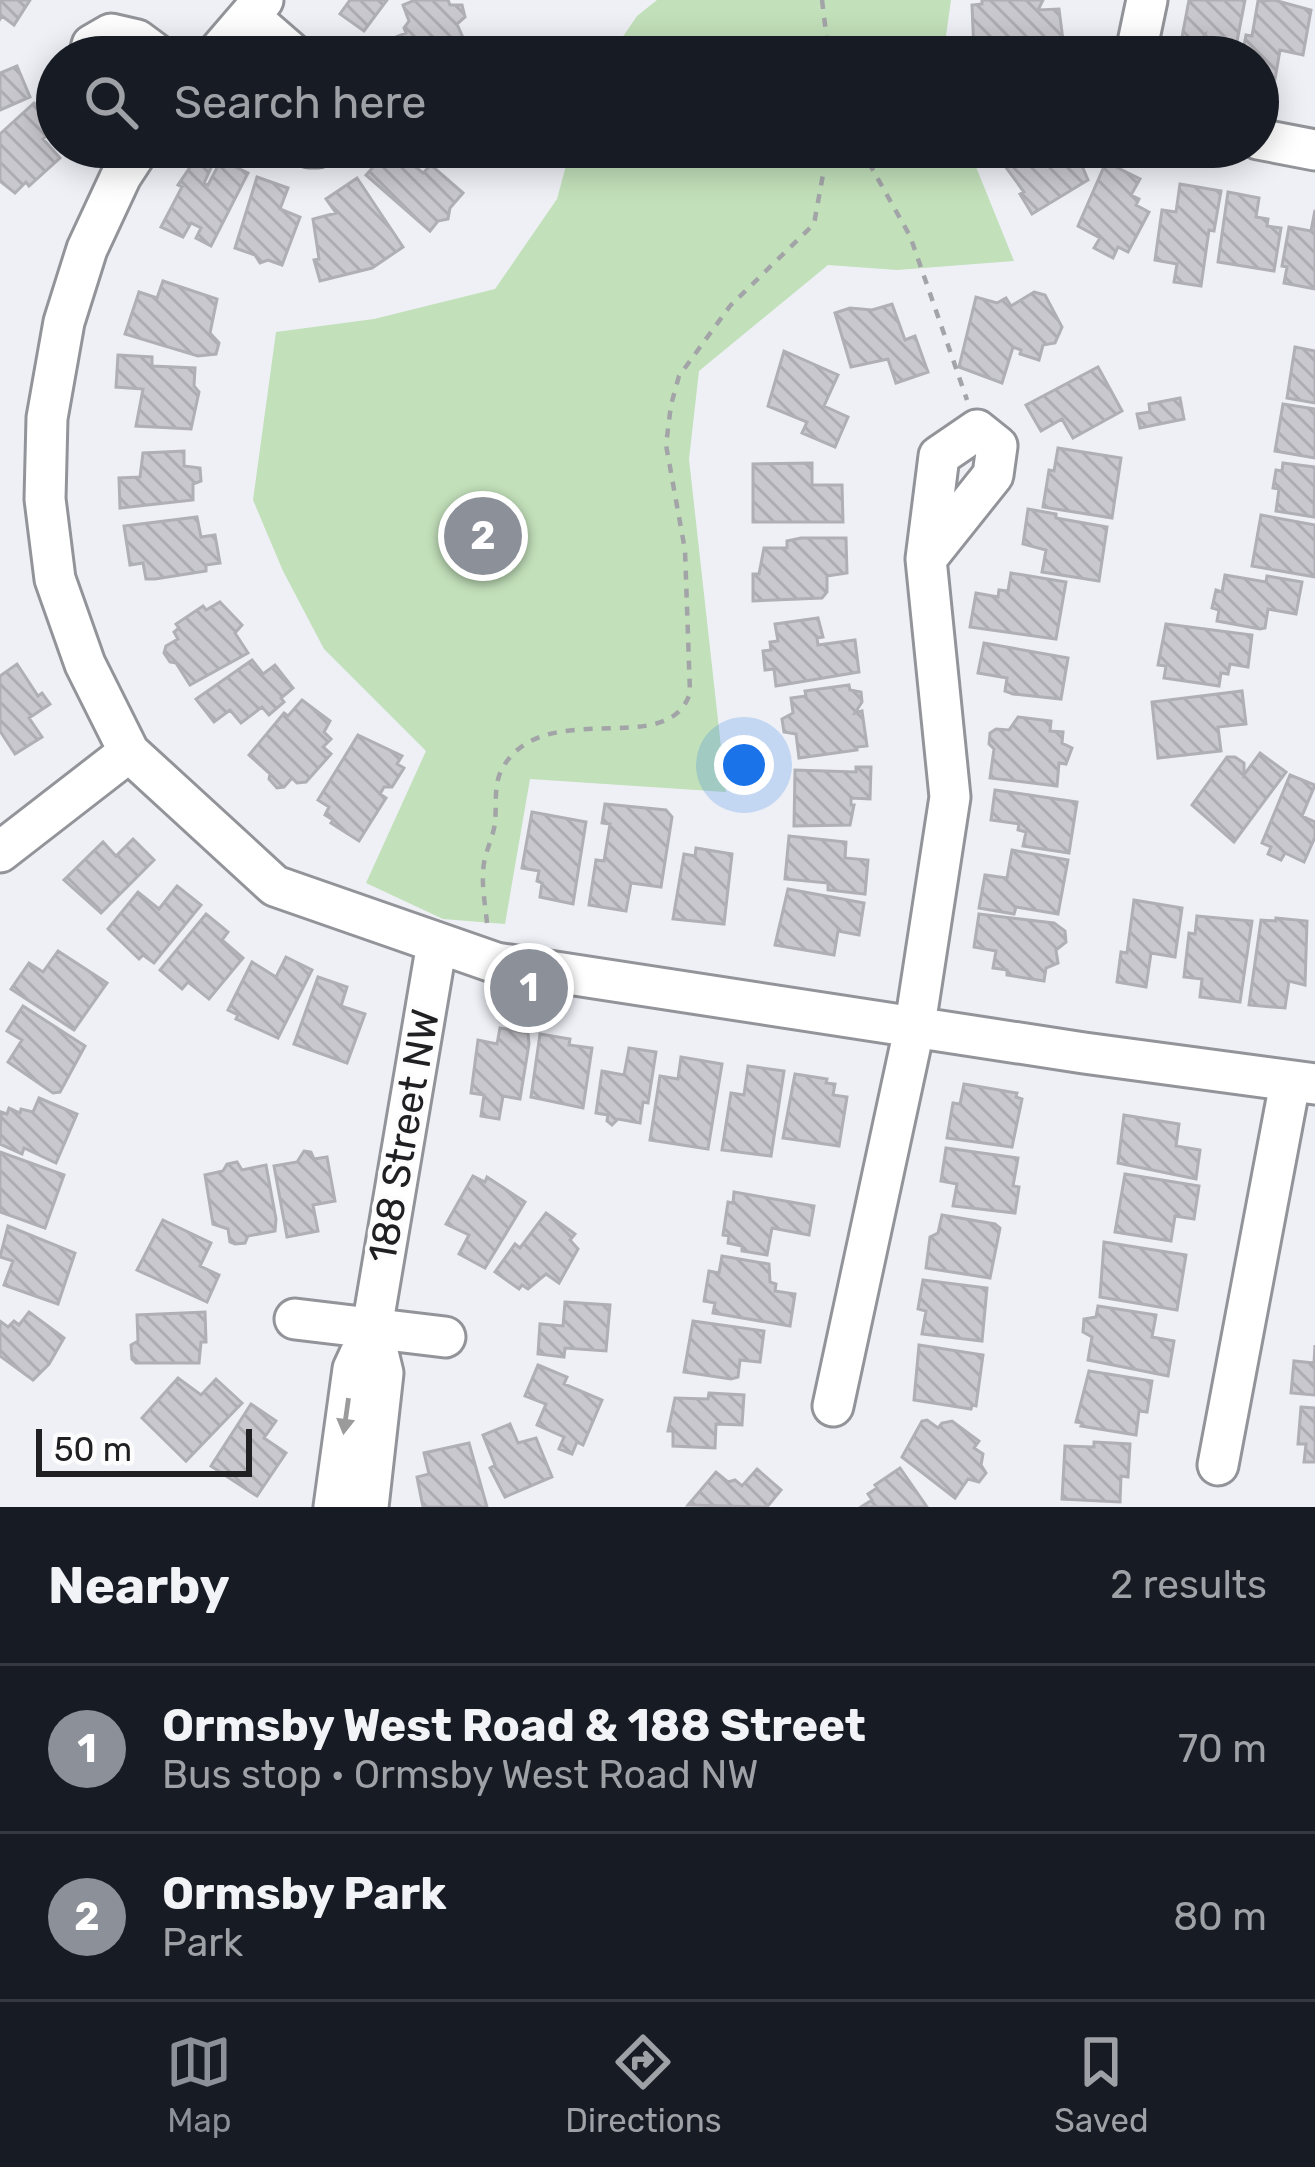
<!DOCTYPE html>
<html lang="en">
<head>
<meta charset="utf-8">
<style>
	:root { --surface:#171b24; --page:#242831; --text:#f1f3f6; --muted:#9ea1a6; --line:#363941; --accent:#8c9099 }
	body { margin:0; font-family:Rubik,sans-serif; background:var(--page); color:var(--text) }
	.scale { position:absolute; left:36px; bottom:30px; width:216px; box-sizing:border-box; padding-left:12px; border:6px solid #202022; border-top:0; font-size:33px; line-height:42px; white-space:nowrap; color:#202022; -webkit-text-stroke:9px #fdfdfe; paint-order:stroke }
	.you { position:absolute; left:744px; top:765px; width:42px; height:42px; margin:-30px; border:9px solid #fff; border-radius:50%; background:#1a73e8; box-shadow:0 0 0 18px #1a73e833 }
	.badge { display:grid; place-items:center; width:78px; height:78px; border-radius:50%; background:var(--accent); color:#fff; font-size:39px; font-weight:700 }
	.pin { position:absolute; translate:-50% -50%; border:6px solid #fff; box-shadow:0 3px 12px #0006 }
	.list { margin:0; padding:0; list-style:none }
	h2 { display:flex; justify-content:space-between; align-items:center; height:156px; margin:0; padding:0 48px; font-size:51px }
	h2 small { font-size:39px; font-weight:400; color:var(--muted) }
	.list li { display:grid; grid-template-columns:78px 1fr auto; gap:36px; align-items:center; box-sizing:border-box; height:168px; padding:0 48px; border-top:3px solid var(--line) }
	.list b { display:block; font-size:45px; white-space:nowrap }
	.list p { margin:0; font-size:39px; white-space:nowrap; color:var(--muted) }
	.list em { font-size:39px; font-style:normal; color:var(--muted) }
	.icon { flex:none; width:66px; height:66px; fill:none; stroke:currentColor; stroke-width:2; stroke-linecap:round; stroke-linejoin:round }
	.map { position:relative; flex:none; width:1315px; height:1507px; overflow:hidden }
	.search { position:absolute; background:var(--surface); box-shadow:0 6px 30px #0003; left:36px; right:36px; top:36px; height:132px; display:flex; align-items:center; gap:30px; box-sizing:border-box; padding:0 42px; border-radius:66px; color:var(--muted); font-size:45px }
	.sheet { height:492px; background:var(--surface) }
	nav { display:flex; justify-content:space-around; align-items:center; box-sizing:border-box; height:168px; border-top:3px solid var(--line); background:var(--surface); font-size:33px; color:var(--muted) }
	nav a { display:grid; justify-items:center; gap:6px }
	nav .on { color:var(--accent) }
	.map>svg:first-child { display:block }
	.green { fill:#c2e0ba }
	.building { fill:url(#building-back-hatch); stroke:#afafb5; stroke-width:3 }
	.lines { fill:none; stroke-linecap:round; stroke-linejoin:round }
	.minor-casing { stroke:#929499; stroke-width:45 }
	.path { stroke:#a3a4a8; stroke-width:4.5; stroke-dasharray:9 9; stroke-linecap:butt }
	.minor { stroke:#fff; stroke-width:39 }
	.oneway { fill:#9b9b9c }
	.labels { text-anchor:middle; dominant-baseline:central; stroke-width:9; stroke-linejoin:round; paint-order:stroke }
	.street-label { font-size:39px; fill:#202022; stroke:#fdfdfe }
</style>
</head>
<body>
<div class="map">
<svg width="1315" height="1507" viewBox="0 0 1315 1507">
	<defs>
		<pattern id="building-back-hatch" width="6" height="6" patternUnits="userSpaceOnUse" patternTransform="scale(3)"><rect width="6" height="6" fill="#c8c8ce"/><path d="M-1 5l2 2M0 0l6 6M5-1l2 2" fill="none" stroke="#acacb1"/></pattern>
	</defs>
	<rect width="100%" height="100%" fill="#eef0f6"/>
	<path class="green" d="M657,0h294l-8,57h-334l28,-41z
		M571,147h397l46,114 -117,9 -69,-5 -129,106 -10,88 37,333 -196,-13 -25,145 -62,-5 -77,-36 60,-132 -102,-102 -41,-78 -30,-71 23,-168 98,-13 121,-30 62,-90z"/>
	<path class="building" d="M0,0h30l-16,25 -12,-9 -2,3z
		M350,0h37l-23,31 -24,-17z
		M415,0h33l2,5h12l3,12 -8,7 7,16 -34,13 2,4h-42l-6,-15 22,-9 -2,-5 5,-7 -6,-16z
		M982,0h61l-5,10 21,-1 5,39 -90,4 -2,-47 10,-1z
		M1189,0h56l-11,57h-34l5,-22 -5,5 -18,-3z
		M1274,0l37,10 -8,45 -23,-5 -5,29 -17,-3v-19h-16l4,-22 6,1 6,-35z
		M17,66l13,31 -30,13v-37z
		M34,103l22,24 -13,12 17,19 -31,28 -3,-4 -11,11 -15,-12v-47z
		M391,147l32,26 8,-8 32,28 -13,15 -2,11 -10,2 -8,10 -64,-56z
		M1017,147h71l-11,7 11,26 -56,34 -12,-20 4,-2 -25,-34z
		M195,160l16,8 -7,15 4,2 13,-25 27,13 -37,73 -15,-8 5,-10 -10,-5 -8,14 -22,-10 21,-40 -4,-2z
		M1106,162l34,17 -9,16 8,4 -3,6 13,7 -21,40 -10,-5 -5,11 -19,-10 6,-10 -22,-12z
		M257,177l31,11 -8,21 20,8 -18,48 -14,-5 -8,3 -5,-8 -20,-7z
		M357,178l46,69 -31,21 -52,13 -6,-21 5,-1 -6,-40 23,-6 -10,-14z
		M1180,184l41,7 -7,40 -5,-1 -8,56 -27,-4 3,-18 -22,-4 7,-50 14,2z
		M1228,192l31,6 -3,19 12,2 -1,7 14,2 -7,43 -56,-9z
		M1315,210v79l-31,-6 3,-16 -5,-1 7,-39 22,4z
		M163,281l54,18 -7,34 9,10 -3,11 -18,2 -73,-22 14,-42 18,6z
		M1034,292l11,3 17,32 -7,16 -12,2 -4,15 -19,-6 1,-4 -8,-3 -11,36 -43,-16 17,-70 21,6 9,-5 5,8z
		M892,304l13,36 10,-4 13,36 -32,11 -8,-24 -37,8 -16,-54 15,-5 22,2z
		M1295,347l20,4v52l-28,-5z
		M784,351l54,24 -14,31 24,11 -13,30 -33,-14 5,-11 -39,-16z
		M118,355l34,2v9l43,2 -1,18 5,6 -8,37 -55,-3 7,-37 -27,-2z
		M1098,367l24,44 -49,27 -11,-19 -21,12 -15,-26z
		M1180,398l4,21 -44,9 -3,-14 13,-2 -1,-8z
		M1283,404l32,5v49l-40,-7z
		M1058,448l63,10 -9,60 -69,-11 6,-37 5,1z
		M184,451v15l16,2 1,13 -8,3v16l-73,8 -1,-30 21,-1 3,-24z
		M812,463v22h30l1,37h-90v-58z
		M1283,463l32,4 -1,50 -38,-6 3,-22 -6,-1 3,-18 6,1z
		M1028,509l28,5v4l51,9 -8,54 -57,-9 4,-22 -23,-6z
		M1261,515l54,10v52l-63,-11z
		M197,517l4,20 14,-2 5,28 -14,2v6l-51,8h-9l-3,-16 -13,2 -6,-39z
		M801,538h45l1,35 -20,3v16l-5,6 -69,3v-27h6l5,-26h23v-7z
		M1011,573l55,9 -10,57 -86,-12 6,-34 22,4 1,-7 9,1z
		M1225,575l41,7 1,-6 35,6 -6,32 -28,-5 -3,19 -5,1 -43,-8 2,-11 -7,-2 4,-18 6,2z
		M220,602l22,23 -7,8 13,20 -58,32 -14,-22 -6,-1 -6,-9 2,-7 12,-7 -4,-7 5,-4 -3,-4 27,-18 3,4z
		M818,618l5,19 -6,1 1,7 37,-5 4,32 -83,14 -2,-17 -9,1 -2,-19 8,-1 -1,-8 8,-1 -3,-17z
		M1166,624l86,11 -4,32 -18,-3 -2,10 -7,-1 -2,13 -55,-8 2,-12 -8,-1z
		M984,643l84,15 -7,41 -48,-5 -8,-3 2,-13 -29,-5z
		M252,660l11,14 12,-9 18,23 -12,10 3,4 -15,13 -7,-8 -21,16 -11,-13 -16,12 -18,-23z
		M17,664l21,32 4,-3 8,11 -21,14 13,19 -27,17 -15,-23v-55z
		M849,685l1,5 11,2 1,10 -7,11 7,-2 5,35 -10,1v3l-58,8 -3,-24 -12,-2 -2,-13 11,-6 -2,-15 15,-2 -1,-5z
		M1242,691l4,33 -28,3 3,24 -63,7 -6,-56z
		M302,700l28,21 -6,11 7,7 -8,8 8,7 -25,28 -9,1 -5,-5 -8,9 -7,1 -8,-9 1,-5 -21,-19 35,-42 4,3z
		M1018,717l33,4 -1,10 13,1 -1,11 10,5 -6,16 -7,-1 -2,23 -67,-8 4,-29 -5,-5 1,-11 6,-4 13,1z
		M358,735l44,21 -5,8 7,4 -12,19h-8l-4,7 6,4 -27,43 -28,-18 2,-3 -8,-5 4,-8 -11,-7z
		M1260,753l26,19 -52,70 -42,-37 35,-48h8l9,6v12z
		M856,767h15l-1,32 -19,-1v7h3l-4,20 -56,1 1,-56 61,2z
		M1290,775l25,10 -13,31 13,6v15l-11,25 -19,-9 -4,7 -13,-6 3,-7 -9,-4z
		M995,790l82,12 -8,51 -46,-7 3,-14 -8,-2 1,-6 -28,-4z
		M605,804l61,6 6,7 -11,70 -30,-4 -5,28 -37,-6 7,-45 8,1 6,-37 -8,-1z
		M532,812l54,10 -13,82 -33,-7 2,-14 -5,-2 2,-10 -17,-3z
		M789,836l57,6 -1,16 23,2 -3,34 -37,-4v-7l-43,-4z
		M133,839l21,21 -53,53 -37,-33 39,-38 13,14z
		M696,848l36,6 -8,70 -51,-5 11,-65 11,2z
		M1012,850l56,10 -10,54 -42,-7 -2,7 -35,-6 6,-33 22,3z
		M177,886l24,19 -47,58 -11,-8 -4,4 -31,-30 30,-37 21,17z
		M788,889l76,14 -5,32 -21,-4 -4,24 -59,-10z
		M1134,900l48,8 -7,49 -24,-4 -5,34 -29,-5 4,-30 6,1z
		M206,914l22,18 -6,8 21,18 -34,41 -21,-17 -6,7 -22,-19z
		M979,914l75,9 11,8 1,11 -10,8 2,13 -12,5 -2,13 -37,-6v-5l-14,-2 3,-17 -22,-4z
		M1197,916l55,5 -12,81 -40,-5 2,-18 -18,-2 5,-44 6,1z
		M1276,918l31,3 -2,64 -16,-4 -4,27 -36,-3 12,-85 15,1z
		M58,951l49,32 -33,47 -63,-41 18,-26 14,9z
		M286,957l26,13 -34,68 -42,-19 2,-4 -10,-5 24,-48 24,15z
		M318,977l29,10 -6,19 24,8 -18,49 -53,-19z
		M23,1006l62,40 -25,46 -7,1 -45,-31 14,-22 -15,-9z
		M500,1028l28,5 1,11 -9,55 -17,-3 -4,23 -18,-3 3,-21 -13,-2 7,-53 19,4z
		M540,1034l30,5 -1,6 23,3 -9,60 -52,-11z
		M629,1048l27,4 -8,51 -5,-1 -3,21 -22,-4 -6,6 -5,-4 1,-6 -12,-2 6,-42 22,4z
		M681,1057l41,7 -14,85 -58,-9 10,-64 18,3z
		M748,1066l36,5 -13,85 -49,-6 9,-57 13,2z
		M795,1074l32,5 -1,4 9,1 -2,11 14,2 -8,49 -56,-8z
		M964,1084l53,9 -1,4 6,2 -10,48 -65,-9 6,-35 7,1z
		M39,1098l38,16 -21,49 -32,-15 -2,6 -22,-10 1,-32 6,2 2,-6 11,5 1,-4 12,3z
		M1124,1115l55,9 -3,22 24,4 -4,29 -78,-16z
		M946,1148l72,10 -5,28 6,1 -4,26 -62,-7 4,-22 -16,-3z
		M304,1151l7,1 3,7 13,-2 8,44 -22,4 5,26 -31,6 -13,-71 23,-4z
		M0,1152l64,23 -19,53 -45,-16z
		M237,1162l5,8 24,-5 10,54 -1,12 -27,5 -3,7 -10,1 -5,-2 -2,-13 -15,-5 -8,-49 18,-4 4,-7z
		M1125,1174l74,12 -5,33 -19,-3 -4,25 -56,-9z
		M473,1176l12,6 2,-5 38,25 -40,66 -26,-14 10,-19 -23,-11z
		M734,1192l80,14 -5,29 -37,-7 -5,27 -25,-4v-5l-14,-3 1,-7 -6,-1 5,-33 5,1z
		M546,1213l29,21 -5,6 8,9 -19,34 -13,-9 -18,15 -6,-4 -3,4 -24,-17 20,-28 5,4z
		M942,1215l53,9 5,4 -10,50 -64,-10 4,-31 8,-4z
		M163,1220l48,23 -11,23 19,9 -12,27 -70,-32z
		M8,1226l67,27 -17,51 -54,-19 9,-24 -13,-4z
		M1104,1242l82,13 -9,55 -77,-13z
		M722,1256l47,8 1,18 6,2 -1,7 20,3 -5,32 -77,-13 2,-10 -11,-2 5,-30 10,2z
		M923,1280l64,8 -5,53 -60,-7 4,-23 -8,-2z
		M565,1302l45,3 -4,46 -41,-3 -1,9 -26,-3 2,-30 23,2z
		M1098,1306l58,9 -4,22 22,4 -6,35 -80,-16 4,-23 -9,-5 1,-13 12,-2z
		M29,1312l35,26 -15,26 -16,16 -33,-24v-35l8,6 6,-6 5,4z
		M205,1312l1,30h-5l-2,21h-63l-4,-4 -1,-14 7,-4 -1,-26z
		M693,1321l71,10 -4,31 -20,-2 -2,17 -7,2 -47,-7z
		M919,1345l64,10 -7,51 -4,-1 -1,4 -57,-9z
		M1315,1345v50l-24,-2 3,-32 20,2z
		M538,1365l29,12 -3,7 38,16 -19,45 -6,-3 -5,12 -13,-5 5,-12 -27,-12 9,-21 -21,-8z
		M1089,1371l63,10 -5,31 -8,-1 -3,24 -55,-9 1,-3 -6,-1z
		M178,1378l23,17 15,-16 26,24 -56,58 -44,-43z
		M709,1393l35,2 -2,30 -26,-1 -1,24 -42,-2v-15h-5l7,-33 33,1z
		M251,1404l25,17 -12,17 22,15 -29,43 -46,-30z
		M1301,1407l14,1v54h-11l2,-18h-8z
		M927,1420l11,8 4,-5 10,-2 27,20 -5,7 9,6 -2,11 5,8 -7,9 -11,-3 -13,19 -53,-41 20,-36z
		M510,1424l8,19 18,-5 16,39 -47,20 -15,-29 5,-3 -12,-30z
		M1094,1442l36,2 -2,33 -7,-1 -1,26 -58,-3 3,-53 29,1z
		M469,1443l18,64h-64l-6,-30 12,-3 -5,-21z
		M900,1468l27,39h-66l11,-7 -4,-6 9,-6 -2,-3z
		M757,1469l24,21 -14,17 -79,-2 28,-33 12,10 7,-2 7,6z"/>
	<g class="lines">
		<g class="minor-casing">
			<path id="minor" d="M250,17l46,40
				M89,57l3,-12 19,-11 26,6 23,17
				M214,57l49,-57
				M1135,57l12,-57
				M1258,139l57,11
				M140,147l-19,29 -34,73 -23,73 -17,96 -2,81 10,80 30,85 44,88 146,134 221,77 588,90 231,31
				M309,147h9
				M0,852l129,-100
				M295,1319l150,18
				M833,1406l82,-381 35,-228 -24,-238 13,-103 38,-26 20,16 -4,29 -67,84
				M1218,1465l72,-382
				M334,1507l19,-138 19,-41 65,-385
				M368,1507l15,-134 -11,-45"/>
		</g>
		<path class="path" d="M822,0l7,57
			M860,147l50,89 57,164
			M487,923c-2,-21 -7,-44 -2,-65 3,-12 9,-24 10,-36 2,-19 -2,-38 8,-55 43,-72 165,-6 187,-74l-5,-143 -19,-105 5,-40 8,-29 51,-70 84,-82 14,-77"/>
		<use href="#minor" class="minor"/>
	</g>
	<defs><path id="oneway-solid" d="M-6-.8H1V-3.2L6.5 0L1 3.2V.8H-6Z" transform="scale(3)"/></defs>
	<use class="oneway" href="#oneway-solid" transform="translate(346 1416) rotate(98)"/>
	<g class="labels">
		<g class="street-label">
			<text transform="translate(404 1136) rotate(-80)">188 Street NW</text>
		</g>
	</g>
</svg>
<div class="scale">50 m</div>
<div class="you"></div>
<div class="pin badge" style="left:529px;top:988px">1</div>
<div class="pin badge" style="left:483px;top:536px">2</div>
<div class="search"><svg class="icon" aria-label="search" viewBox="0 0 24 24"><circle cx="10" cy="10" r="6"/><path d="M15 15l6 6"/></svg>Search here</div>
</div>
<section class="sheet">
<h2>Nearby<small>2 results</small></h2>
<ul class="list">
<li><span class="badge">1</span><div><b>Ormsby West Road &amp; 188 Street</b><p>Bus stop · Ormsby West Road NW</p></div><em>70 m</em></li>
<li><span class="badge">2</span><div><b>Ormsby Park</b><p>Park</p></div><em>80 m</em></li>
</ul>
</section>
<nav>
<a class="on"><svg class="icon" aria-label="map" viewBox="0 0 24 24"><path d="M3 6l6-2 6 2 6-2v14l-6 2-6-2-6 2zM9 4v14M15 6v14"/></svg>Map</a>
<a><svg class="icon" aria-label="directions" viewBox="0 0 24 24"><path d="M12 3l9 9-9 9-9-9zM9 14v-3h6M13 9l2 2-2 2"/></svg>Directions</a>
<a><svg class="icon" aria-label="saved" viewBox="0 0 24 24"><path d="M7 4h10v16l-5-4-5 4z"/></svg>Saved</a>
</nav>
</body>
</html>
